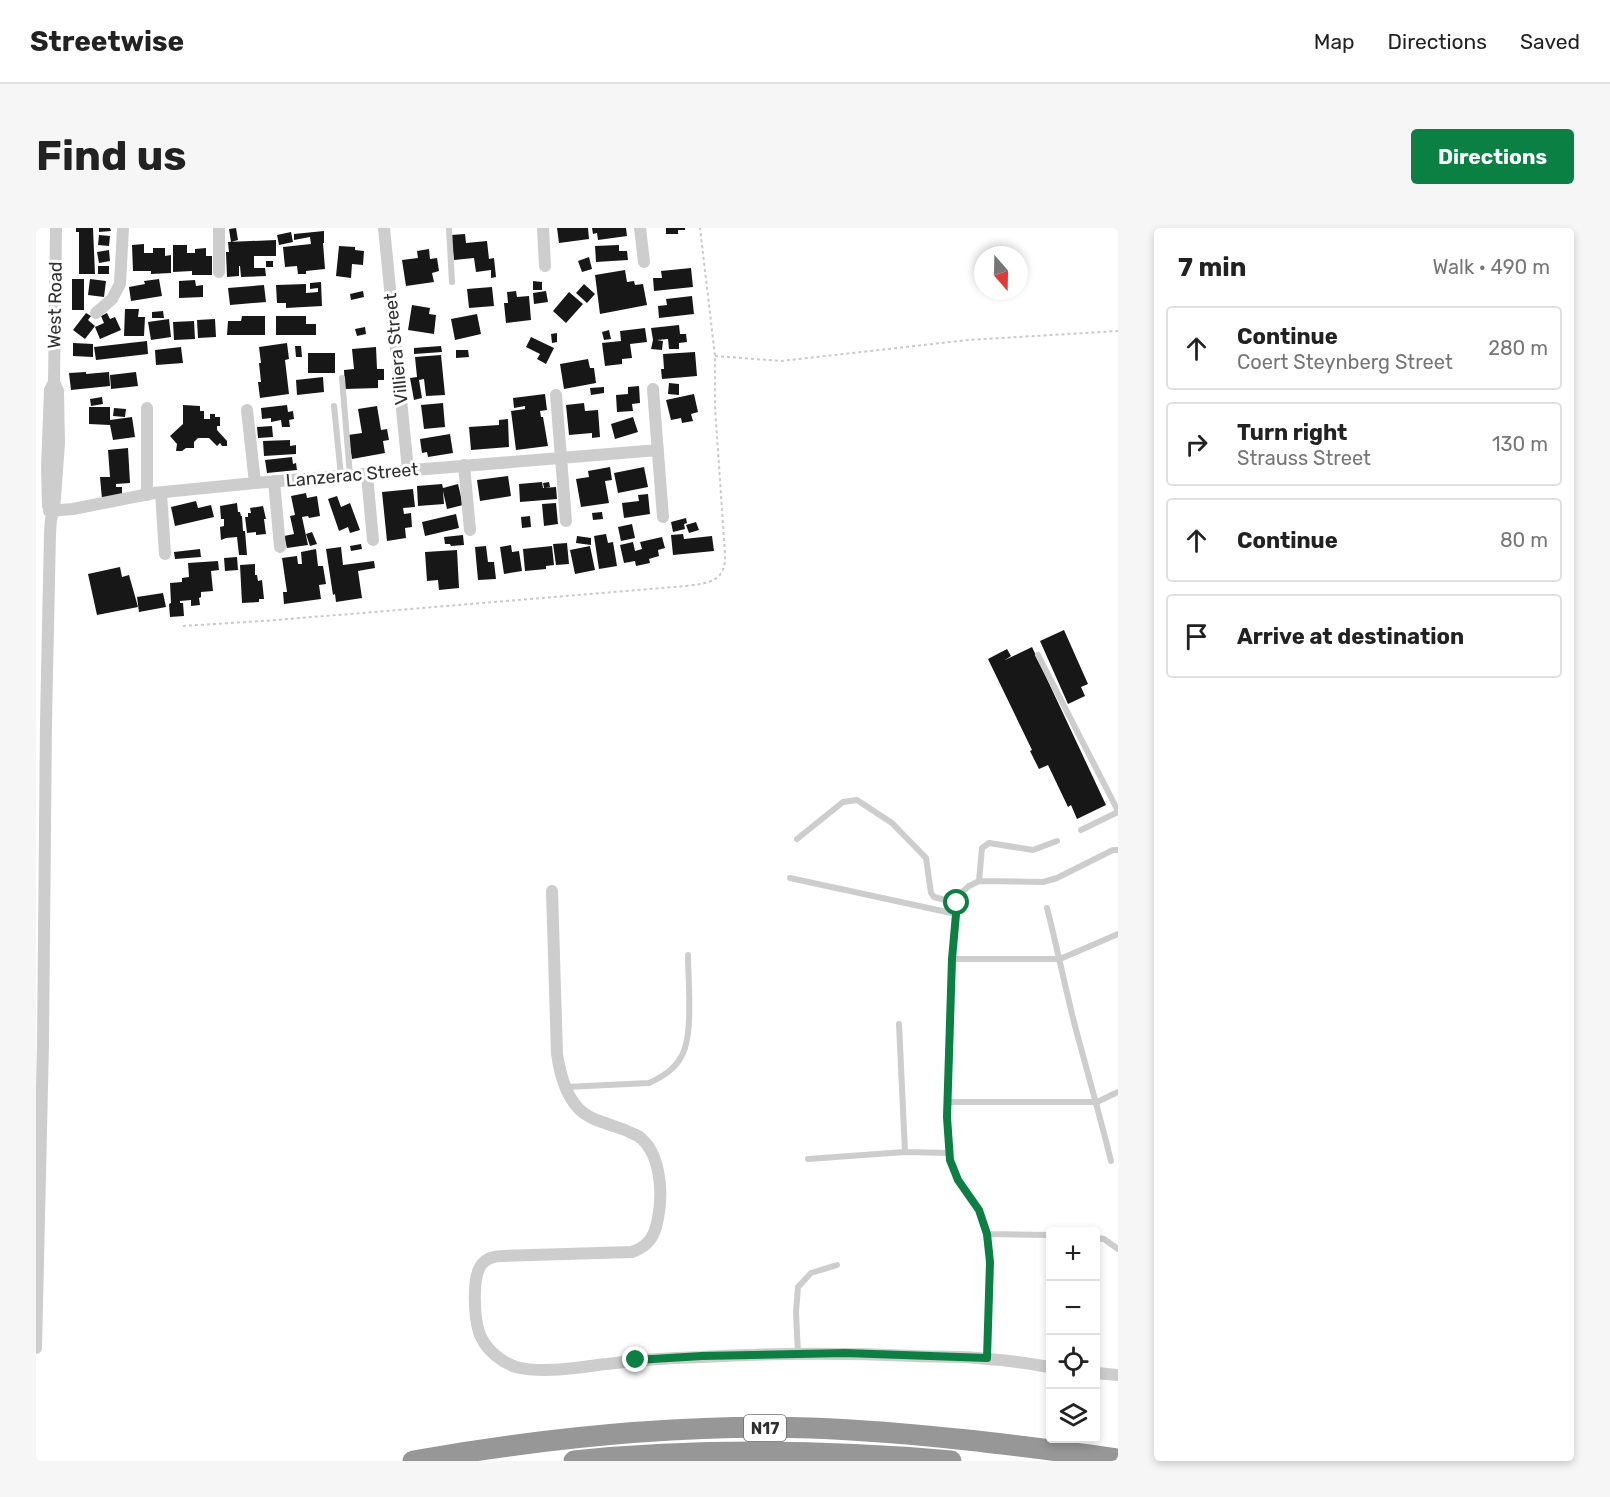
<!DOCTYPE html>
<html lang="en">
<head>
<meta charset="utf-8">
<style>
	:root { --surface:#fff; --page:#f6f6f6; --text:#222; --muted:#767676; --line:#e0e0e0; --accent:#0b8043 }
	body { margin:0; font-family:Rubik,sans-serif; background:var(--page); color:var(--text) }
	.controls { position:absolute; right:18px; bottom:18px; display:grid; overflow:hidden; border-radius:6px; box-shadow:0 3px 9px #0003 }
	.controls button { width:54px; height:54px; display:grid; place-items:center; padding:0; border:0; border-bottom:2px solid var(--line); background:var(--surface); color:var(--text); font:30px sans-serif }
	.compass { position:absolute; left:938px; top:18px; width:54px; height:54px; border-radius:50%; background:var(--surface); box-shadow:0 3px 9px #0003; rotate:160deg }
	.stop { position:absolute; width:18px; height:18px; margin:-14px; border:4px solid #0b8043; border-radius:50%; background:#fff }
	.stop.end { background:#0b8043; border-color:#fff; box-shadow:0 2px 6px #0008 }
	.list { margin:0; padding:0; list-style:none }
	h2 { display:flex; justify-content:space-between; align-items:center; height:78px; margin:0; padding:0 24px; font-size:26px }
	h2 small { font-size:20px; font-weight:400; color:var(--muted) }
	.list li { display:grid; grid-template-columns:39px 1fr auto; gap:18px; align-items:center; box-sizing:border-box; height:84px; margin:0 12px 12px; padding:0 12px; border:2px solid var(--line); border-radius:6px }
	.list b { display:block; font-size:22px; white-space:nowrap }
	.list p { margin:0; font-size:20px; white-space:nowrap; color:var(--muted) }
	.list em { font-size:20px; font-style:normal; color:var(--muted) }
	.icon { flex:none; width:33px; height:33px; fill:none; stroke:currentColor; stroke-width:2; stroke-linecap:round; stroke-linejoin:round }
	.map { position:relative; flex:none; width:1082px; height:1233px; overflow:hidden; border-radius:6px }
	header { display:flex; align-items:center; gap:36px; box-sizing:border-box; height:84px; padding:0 30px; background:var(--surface); border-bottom:2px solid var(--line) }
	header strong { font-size:28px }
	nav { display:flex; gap:33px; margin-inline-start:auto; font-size:21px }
	.intro { display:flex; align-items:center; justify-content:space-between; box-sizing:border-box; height:144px; padding:0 36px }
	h1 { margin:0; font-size:42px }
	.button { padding:15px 27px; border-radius:6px; background:var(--accent); color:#fff; font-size:21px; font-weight:700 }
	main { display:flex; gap:36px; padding:0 36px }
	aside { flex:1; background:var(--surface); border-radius:6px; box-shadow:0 3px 9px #0003 }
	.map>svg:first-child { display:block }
	.building { fill:#171717 }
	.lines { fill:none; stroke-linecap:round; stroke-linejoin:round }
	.path { stroke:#cacaca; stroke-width:2; stroke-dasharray:3 3; stroke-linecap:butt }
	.lane { stroke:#cdcdcd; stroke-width:6 }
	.street { stroke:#cdcdcd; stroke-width:12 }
	.highway { stroke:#979797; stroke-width:21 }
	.route { stroke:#0b8043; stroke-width:8 }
	.labels { text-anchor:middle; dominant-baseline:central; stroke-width:6; stroke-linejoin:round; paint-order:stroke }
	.shield { fill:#fff; stroke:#6e6e6e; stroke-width:1.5 }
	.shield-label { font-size:16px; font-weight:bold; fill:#303030 }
	.street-label { font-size:18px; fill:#303030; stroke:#fff }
</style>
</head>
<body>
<header>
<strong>Streetwise</strong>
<nav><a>Map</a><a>Directions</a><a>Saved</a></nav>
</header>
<div class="intro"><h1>Find us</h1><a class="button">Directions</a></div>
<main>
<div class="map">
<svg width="1082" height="1233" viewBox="0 0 1082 1233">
	<rect width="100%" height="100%" fill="#fff"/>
	<path class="building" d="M40,0h17l2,46h-16v-42h-3z
		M63,0h11l1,3 -12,1z
		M200,0l2,12 -7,2 -2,-13z
		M521,0h31l1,11 -30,4z
		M556,0h34l1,8 -29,4 -1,-7 -4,1z
		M630,0h19v2h-7v4h-12z
		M288,3v12h-1l2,26 -19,2v3h-8l-1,-8 -12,1 -2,-20 28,-3 -1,-7 -16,3v-6z
		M255,4l2,10 -14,3 -2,-10z
		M429,6l1,9 21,-2 2,18 5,-1 2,19 -5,1v-8l-15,2 -2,-14 -20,2 -3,-25z
		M63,7l11,1 -1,10 -11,-1z
		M240,12v16h-22v12h11l1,8 -25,1 -1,-11h-1v10l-12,1 -1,-25h3l-1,-10z
		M108,16v9h9v-5h12v8l6,-1v18l-20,1v-3h-18l-1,-26z
		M137,17h14v8h8v-4l11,-1v8h6v19h-20v-4l-19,1z
		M583,17v6h8l1,9 -32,2 -1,-16z
		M303,18l16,1v3l9,1 -1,14 -11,-1 -1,14 -15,-2z
		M393,21l1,10 7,-1 2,13 -7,2 2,9 -28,4 -4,-26 16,-2 -1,-7z
		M73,22l1,11 -11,2 -2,-11z
		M553,29l3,12 -10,3 -4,-11z
		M230,33h7v6h-7z
		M62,38h11v8h-11z
		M655,40l2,19 -39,4 -1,-13h9l-1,-7z
		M589,42l2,12 7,-1 1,4 8,-1 4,21 -47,9 -5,-39z
		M36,51h12v31h-12z
		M54,51l16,2 -2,16 -16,-2z
		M123,51l3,17 -31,5 -2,-14 16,-3 -1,-3z
		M159,52l1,6 7,-1v12l-24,1v-17z
		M497,53l9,1v8h-9z
		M285,54l1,24 -36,2v-5h-9l-1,-18 30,-1v9l12,-1v-4l-8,1v-6z
		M548,56l11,10 -8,9 -11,-10z
		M228,57l2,17 -36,3 -2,-17z
		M456,59l2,19 -25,2 -2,-19z
		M327,63l1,6 -13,3 -1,-6z
		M480,63l1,6 12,-1 2,24 -25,3 -2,-20h4l-1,-11z
		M510,63l2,11 -14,2 -1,-11z
		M533,64l14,12 -17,19 -13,-12z
		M656,68l2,18 -35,4 -1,-12 9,-1 -1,-6z
		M376,77l18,3 -1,6 7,1 -2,19 -26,-4z
		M89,81h14l-1,8h7l-1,19h-20z
		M127,83l1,7h-12v-6z
		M50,85l5,3 -3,4 7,6 -10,13 -12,-9z
		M71,85l3,6 5,-2 6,13 -21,9 -5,-12 9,-4 -3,-7z
		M441,86l4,20 -26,6 -4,-21z
		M206,88h23v19h-38l1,-14h13z
		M240,88h30v8h10v11h-40z
		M133,91l2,18 -20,3 -3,-18z
		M179,91l1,18 -18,1 -1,-18z
		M158,93l1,18 -21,1 -1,-18z
		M643,97l1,9h6l1,8 -8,1v6h-10l-1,-10 -11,1 6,1 -1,9 -11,-1 2,-9 -2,-12z
		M329,99l1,7 -9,2 -2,-7z
		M609,100l2,14 -17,2 2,14 -10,1v5l-17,2 -3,-23 19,-2 -1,-10z
		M573,102l2,9 -7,1 -2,-8z
		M521,105v9l-5,1 -1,-9z
		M495,109l23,11 -8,16 -9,-5 3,-5 -14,-7z
		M111,113l1,13 -52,6 -2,-13z
		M37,115l20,1v13l-20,-1z
		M251,115l2,16 -4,1 4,34 -29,4 -2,-16h3l-2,-19h2l-2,-16z
		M259,118h6l1,11h-6z
		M405,118l1,6 -28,2v-6z
		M145,119l2,16 -27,2 -1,-15z
		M340,119l1,22h7v11h-6v8l-33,1 -1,-19 10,-1 -2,-20z
		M420,122h12l1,7 -13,1z
		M659,124l2,24 -35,3 -1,-10h3l-1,-15z
		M272,125h27v20h-27z
		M405,127l4,40 -19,1 -2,-17 -5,1 3,18 -8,2 -4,-22 7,-1 -2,-20z
		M552,131l2,9h4l2,15 -32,6 -4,-25z
		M50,144v2l23,-2 1,14 -39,4 -2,-17z
		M100,144l2,14 -27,3 -1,-14z
		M287,149l1,15 -27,3 -1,-15z
		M633,155l10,1v11l-11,-1z
		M603,158l1,17 -8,1 1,7 -16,1 -1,-17 12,-1v-7z
		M568,159v6l-13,2 -1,-7z
		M509,166l2,16 -7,1 1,6h2l5,29 -32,4 -5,-39 14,-2v-3l-11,2 -1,-10z
		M658,166l4,18 -7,2 2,7 -11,2 -1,-5 -10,2 -5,-20z
		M66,169l1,7 -12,2 -1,-7z
		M407,175l2,24 -21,2 -3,-24z
		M548,175l1,8 13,-1 2,27 -8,1v-5l-23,2 -3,-30z
		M147,177l17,1v5h4v8h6v-5h5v3h5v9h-3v4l10,11v5h-5l-2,-3 -3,3 -8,-8h-11l-4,4v6h-8l-4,3h-6l1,-7 -7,-8 13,-12z
		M251,177l1,7 5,-1 1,8 -5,1 1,7h-8l-1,-7 -10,2v-4l-9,1 -1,-11z
		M341,178l4,24 6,-1 2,11 -6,1 2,12 -33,6 -4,-24 14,-2 -4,-24z
		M53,179h21v13l22,-3 3,20 -22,3 -3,-15 -21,-1z
		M78,180l12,1 -1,8 -12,-1z
		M597,189l5,15 -23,7 -4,-15z
		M472,191l1,28 -38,3 -2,-23 30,-2v-5z
		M236,198l1,11 -15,1 -1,-11z
		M414,206l3,19 -25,4 -1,-5 -5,1 -2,-14z
		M254,212v6l6,-1v9l-32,2 -1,-15z
		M92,220l2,35 -14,1v3h6v10l-20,2 -2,-22h10l-2,-27z
		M256,229l1,7 3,-1 1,7 -30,3 -2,-13z
		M574,239l2,13 -7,1 4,22 -28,4 -5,-28 13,-2 -1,-6z
		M608,239l4,20 -30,6 -4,-20z
		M472,248l3,20 -31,5 -3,-21z
		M506,254l1,6 13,-1 1,12 -37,3 -1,-18z
		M513,254l1,5 -6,1 -1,-5z
		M406,256l1,4 15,-4 5,21 -16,4 -4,-18 1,13 -26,2 -1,-20z
		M377,261l2,18 -12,1 1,6 7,-1 1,14 -7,1 1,10 -19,3 -5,-49z
		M270,265l1,5 10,-2 3,20 -11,2 -1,-2 -6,1 6,28 -21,3 -3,-12 10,-2 -4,-18 5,-1 -4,-19z
		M612,266l2,20 -26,4 -2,-15 17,-2 -1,-6z
		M301,268l4,11 9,-4 10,27 -10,3 -2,-6 -9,4 -11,-32z
		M160,273l2,7 13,-3 3,12 -39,9 -4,-19z
		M201,275l1,9h2l1,4h1l1,15h2l2,24h-8l-2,-18 -11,1 -5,2 -1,-13 4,-1v-7h-3l-1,-13z
		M520,275l2,21 -14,2 -2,-22z
		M227,278l3,13h-2l2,15 -10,1v-3l-9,1 -2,-16h3v-4h3l-1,-5z
		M566,284l1,7 -10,1 -1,-7z
		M420,286l3,14 -34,8 -3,-14z
		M494,288l1,11 -9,1 -1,-11z
		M650,290l1,5 -3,1 1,5 -12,3 -2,-10z
		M660,294l3,8 -10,3 -3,-8z
		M596,296l3,14 -14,3 -3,-14z
		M276,304l5,12 -7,2 -4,-12z
		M570,306l2,9 5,-1 4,24 -18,3 -5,-33z
		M647,306l1,5 28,-3 2,15 -41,4 -2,-20z
		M427,307l1,10 -13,1 -1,-2h-5l-1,-7z
		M541,308l14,2v7l-15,-2z
		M626,309l3,11 -7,2 1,6 -10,3 1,4 -14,3 -1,-5 -11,2 -4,-18 13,-3 2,9 7,-2 -2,-7z
		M531,315l2,21 -13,1 -3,-21z
		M325,316l1,5 -11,2 -1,-5z
		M475,317l1,7 7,-1 3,20 -18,3 -4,-27z
		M450,318l2,16h6l2,17 -18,1 -3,-33z
		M516,318l2,19 -8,1v3l-21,2 -2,-22z
		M554,318l5,24 -20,4 -5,-24z
		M305,319l2,18 31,-4 1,7 -17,3 4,27 -26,4 -1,-8 -2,1 -7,-46z
		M164,321l1,8 -26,2 -1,-7z
		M280,321l2,17h5l3,18 -7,1 2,14 -37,5 -1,-12h4l-5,-34 15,-2 1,8h4l-1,-12z
		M421,322l2,38 -20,2 -1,-10 -11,1 -2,-29z
		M201,329l1,13 -13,1 -1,-13z
		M182,333l1,9 -8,1 2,20 -12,1v5l-2,1 1,7 -9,1v-6l-11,1v2h3l1,13 -14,1 -1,-13 2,-1 -1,-20 12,-1v-4l7,-1 -1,-14z
		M219,336v11h2l1,6 4,-1 2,19h-5v3l-17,1 -2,-38z
		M84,339l2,10 7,-2 9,32 -41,8 -9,-41z
		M127,365l3,14 -27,5 -2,-15z
		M1028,402l24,54 -7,3 4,9 -17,8 -28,-63z
		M996,419l74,158 -29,14 -6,-14 -3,2 -20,-42 -9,4 -9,-18 2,-1 -44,-91 19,-10 4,7 -6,4z"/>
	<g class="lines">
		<path class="path" d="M679,128l66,5 187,-21 150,-9
			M147,398l94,-6 409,-34c23,-3 40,-4 39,-32l-10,-147v-51l-15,-128"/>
		<path class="lane" d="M413,0l3,54
			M306,150l8,98
			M298,178l7,70
			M1002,427l80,156
			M1045,602l37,-18
			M761,611l46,-37 14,-2 35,23 34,35 5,35 3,4 23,6
			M754,650l166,36
			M943,653l3,-33 7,-5 44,7 24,-9
			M1011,680c10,39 18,79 28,118 12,45 25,90 36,135
			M916,731h108l58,-25
			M863,796l6,128
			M530,859l83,-4c13,-6 25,-13 32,-26 13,-21 7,-76 7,-102
			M911,874h150l21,-10
			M772,931l97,-7 44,1
			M951,1006l63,1
			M1060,1010l8,1 14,10
			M762,1126l-2,-42 2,-25 13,-14 26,-8
			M951,1130l3,-96 -3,-28 -8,-24 -21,-30 -8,-20 -3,-43 5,-158 5,-56 4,-10 8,-7 10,-5 64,1 14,-4 56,-28h5"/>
		<path class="street" d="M183,0v44
			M348,0l24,242
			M507,0l2,38
			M604,0l4,34
			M60,85l16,-14 8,-15 3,-56
			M617,161l10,128
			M520,167l10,126
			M211,182l8,73
			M428,237l6,65
			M331,247l6,65
			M238,253l6,66
			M125,265l4,61
			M111,267v-87
			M12,278l-1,-39 3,-77 3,-6
			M13,283l24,-2 81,-16 101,-10 403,-33
			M516,663l5,163c3,19 8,41 22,55 12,12 31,15 46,21 4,2 9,4 13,6 23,16 25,57 20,82 -3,18 -9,28 -26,34l-130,4c-7,0 -15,2 -20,8 -11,13 -8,61 0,75 6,12 21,24 34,28 29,7 62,0 91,-3 31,-4 63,-6 95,-7 71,-4 142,-4 213,-1 24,1 49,0 72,3 22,1 43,5 63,8
			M0,1120l7,-304 3,-323 4,-188 1,-14 3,-8 5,-68 -1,-52 -4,-9 2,-154
			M1060,1145l22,2"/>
		<path class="highway" d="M377,1233c131,-23 264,-37 398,-33 103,4 205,17 307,31
			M538,1233c126,-13 251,-11 377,0"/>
	</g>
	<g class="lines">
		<path class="route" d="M600,1132l66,-4 143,-3 142,5 3,-96 -3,-28 -8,-24 -21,-30 -8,-20 -3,-43 5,-158 5,-56"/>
	</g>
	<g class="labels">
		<rect class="shield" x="708" y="1187" width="42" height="26" rx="4.5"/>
		<g class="shield-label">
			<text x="729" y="1200">N17</text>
		</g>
		<g class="street-label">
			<text transform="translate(19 77) rotate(-89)">West Road</text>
			<text transform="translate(360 121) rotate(-96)">Villiera Street</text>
			<text transform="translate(316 247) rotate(-5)">Lanzerac Street</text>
		</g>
	</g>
</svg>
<div class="controls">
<button>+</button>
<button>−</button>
<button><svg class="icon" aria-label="locate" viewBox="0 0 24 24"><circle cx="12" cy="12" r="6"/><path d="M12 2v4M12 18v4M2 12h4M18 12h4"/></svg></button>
<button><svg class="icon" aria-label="layers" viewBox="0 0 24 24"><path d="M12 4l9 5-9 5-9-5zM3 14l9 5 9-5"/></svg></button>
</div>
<svg class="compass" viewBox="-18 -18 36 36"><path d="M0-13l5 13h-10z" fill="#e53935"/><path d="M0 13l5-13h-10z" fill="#767676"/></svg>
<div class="stop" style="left:921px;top:675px"></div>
<div class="stop end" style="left:600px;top:1132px"></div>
</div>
<aside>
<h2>7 min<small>Walk · 490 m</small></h2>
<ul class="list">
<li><svg class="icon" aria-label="ahead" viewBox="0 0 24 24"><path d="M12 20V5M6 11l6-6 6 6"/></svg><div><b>Continue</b><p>Coert Steynberg Street</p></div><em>280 m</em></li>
<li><svg class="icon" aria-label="right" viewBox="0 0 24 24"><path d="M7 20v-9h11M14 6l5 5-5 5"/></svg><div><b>Turn right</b><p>Strauss Street</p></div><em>130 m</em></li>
<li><svg class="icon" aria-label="ahead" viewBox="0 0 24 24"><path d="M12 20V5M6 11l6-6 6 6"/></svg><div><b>Continue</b></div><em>80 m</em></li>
<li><svg class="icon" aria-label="arrive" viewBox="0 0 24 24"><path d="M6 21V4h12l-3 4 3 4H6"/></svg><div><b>Arrive at destination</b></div></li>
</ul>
</aside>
</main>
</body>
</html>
